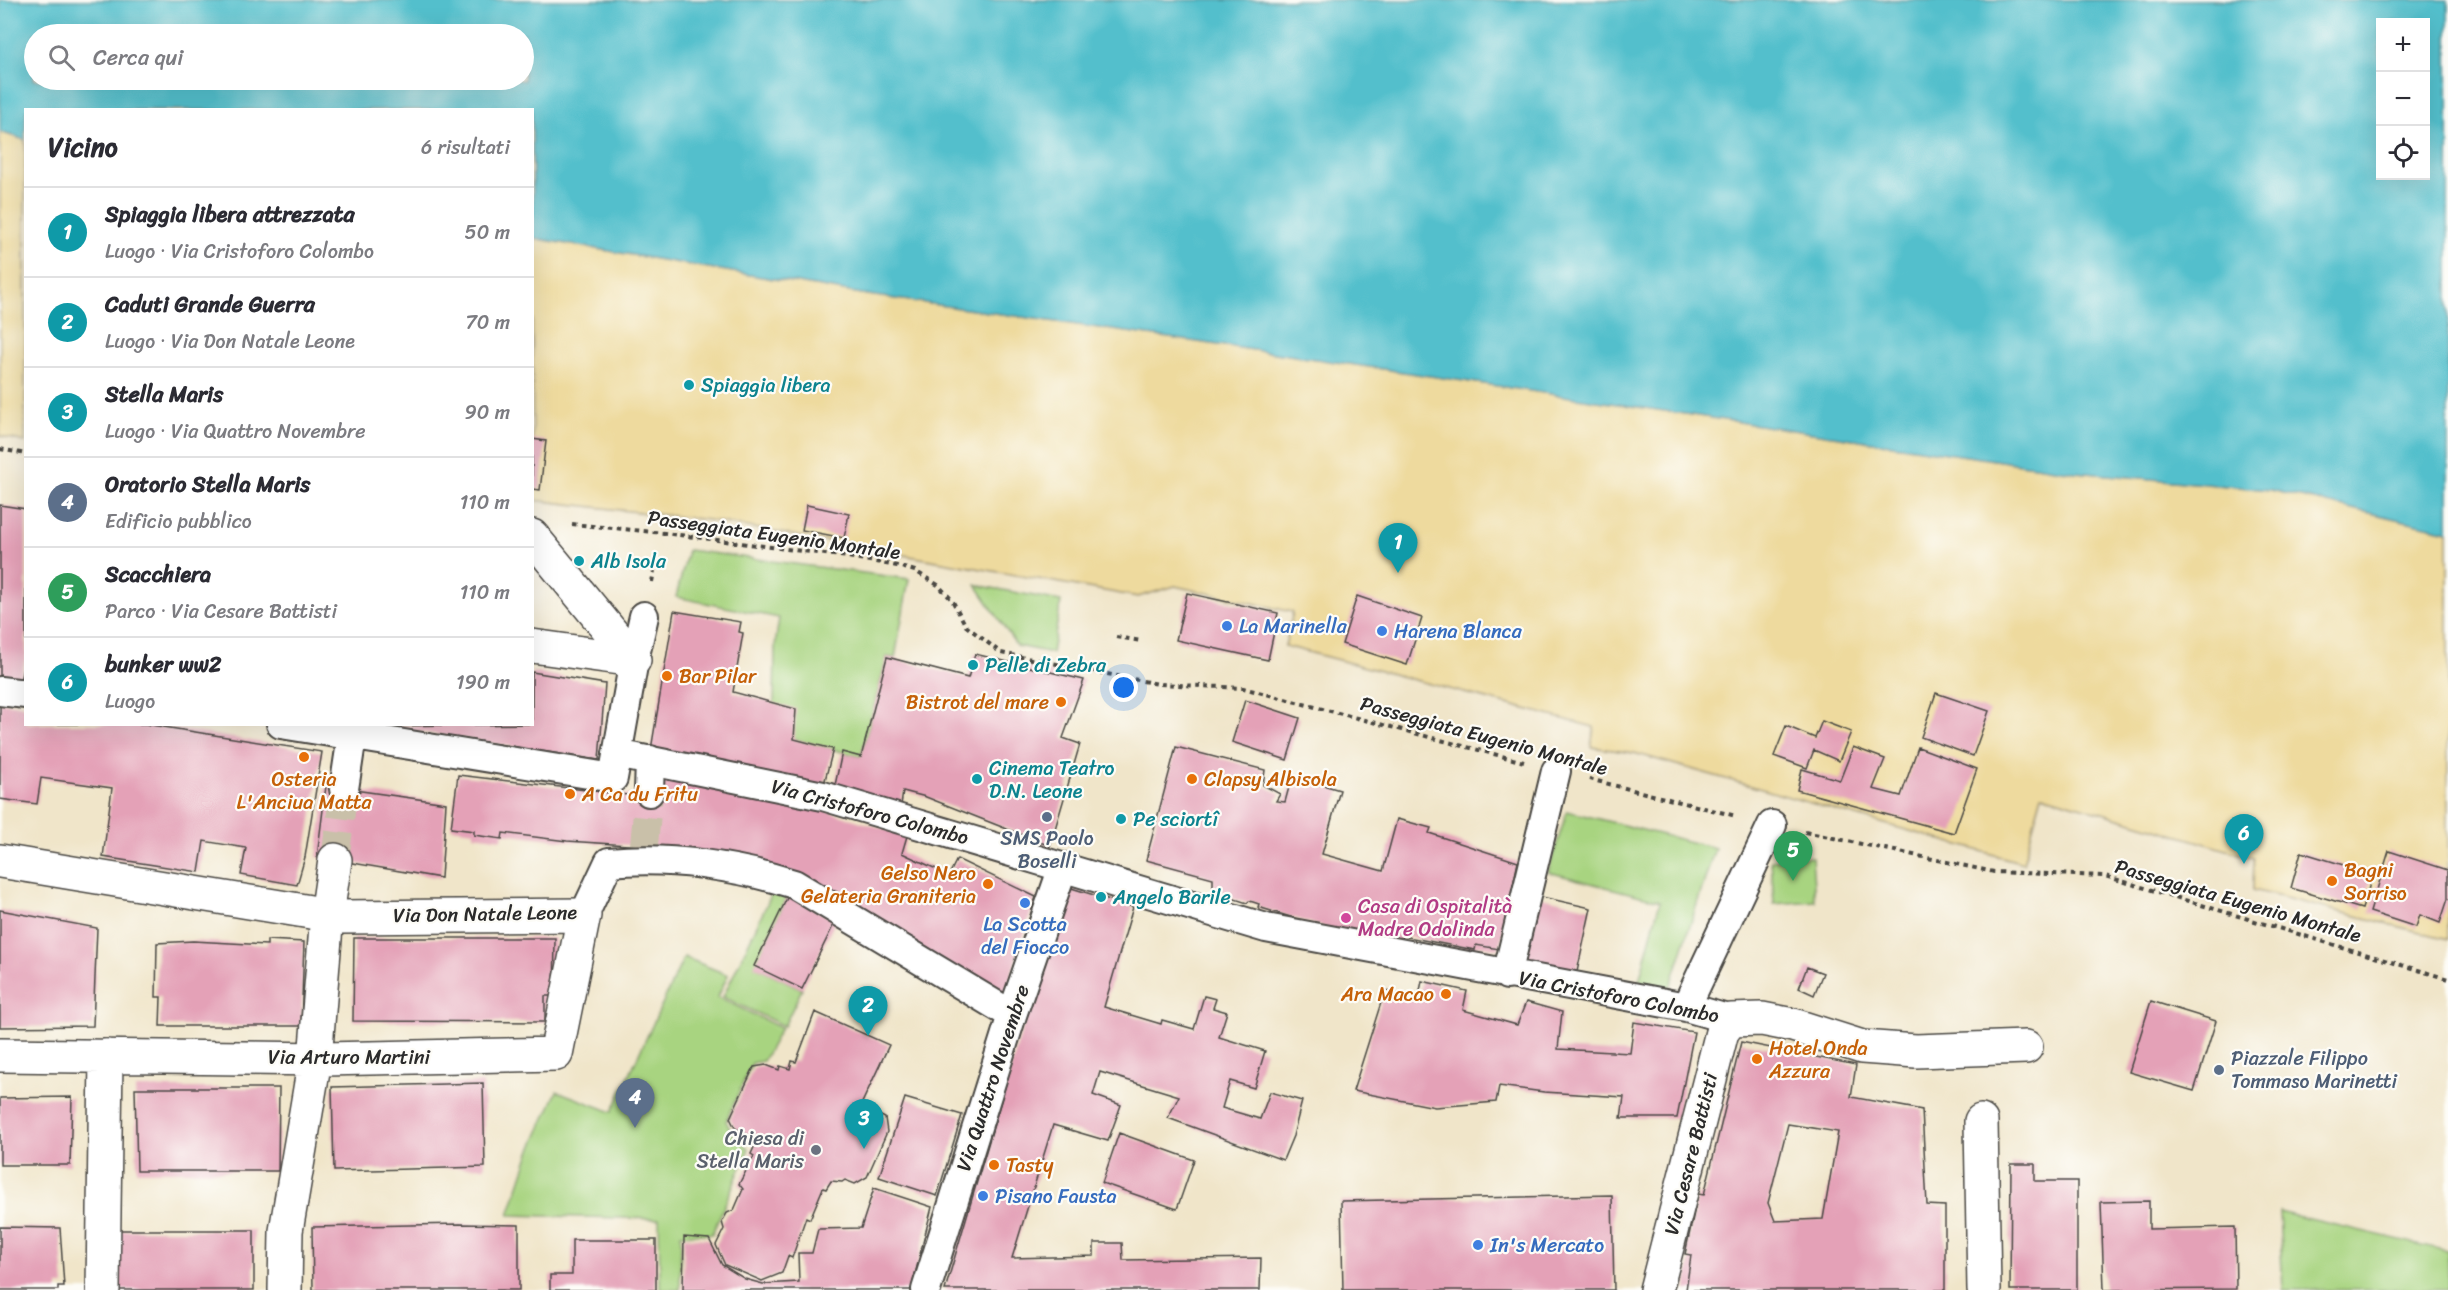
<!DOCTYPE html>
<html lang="it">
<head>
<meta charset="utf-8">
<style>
	:root { --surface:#fff; --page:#f2f2f3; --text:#2b2b33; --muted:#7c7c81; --line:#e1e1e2; --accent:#0f766e }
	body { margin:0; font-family:Sriracha,sans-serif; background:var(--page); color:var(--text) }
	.controls { position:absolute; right:18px; top:18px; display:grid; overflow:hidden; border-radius:0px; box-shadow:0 6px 24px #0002 }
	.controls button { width:54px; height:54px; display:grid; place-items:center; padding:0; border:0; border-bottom:2px solid var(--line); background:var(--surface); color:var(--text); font:30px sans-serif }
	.you { position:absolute; left:1124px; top:688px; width:21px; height:21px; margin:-15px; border:4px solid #fff; border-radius:50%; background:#1a73e8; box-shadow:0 0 0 9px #1a73e833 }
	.badge { display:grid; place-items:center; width:39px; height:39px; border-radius:50%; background:var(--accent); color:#fff; font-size:20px; font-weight:700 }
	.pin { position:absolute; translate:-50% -50px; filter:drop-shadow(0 2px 3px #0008) }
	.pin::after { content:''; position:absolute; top:32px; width:21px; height:18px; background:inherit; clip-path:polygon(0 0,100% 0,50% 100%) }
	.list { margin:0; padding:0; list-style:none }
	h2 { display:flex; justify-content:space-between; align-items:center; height:78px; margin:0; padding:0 24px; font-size:26px }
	h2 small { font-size:20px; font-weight:400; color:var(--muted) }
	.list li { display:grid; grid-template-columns:39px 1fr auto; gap:18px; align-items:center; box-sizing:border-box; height:90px; padding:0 24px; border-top:2px solid var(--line) }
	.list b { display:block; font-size:22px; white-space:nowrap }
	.list p { margin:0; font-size:20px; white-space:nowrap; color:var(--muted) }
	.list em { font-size:20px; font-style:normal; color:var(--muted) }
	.icon { flex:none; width:33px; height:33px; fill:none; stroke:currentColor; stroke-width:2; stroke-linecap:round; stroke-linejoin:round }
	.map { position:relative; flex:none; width:2448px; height:1290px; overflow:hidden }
	.search { position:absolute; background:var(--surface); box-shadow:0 6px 24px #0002; left:24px; top:24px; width:510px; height:66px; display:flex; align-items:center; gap:15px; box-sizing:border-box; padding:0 21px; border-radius:33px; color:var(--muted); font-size:22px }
	.panel { position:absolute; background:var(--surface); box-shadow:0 6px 24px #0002; left:24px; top:108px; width:510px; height:618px; border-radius:0px }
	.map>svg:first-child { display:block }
	.green { fill:#a8d480; stroke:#6a8056; stroke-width:1.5 }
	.sand { fill:#eeda9e; stroke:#8c8264; stroke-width:1.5 }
	.water { fill:#53bfcc; stroke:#3f757c; stroke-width:1.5; fill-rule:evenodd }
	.building { fill:#e4a1b7; fill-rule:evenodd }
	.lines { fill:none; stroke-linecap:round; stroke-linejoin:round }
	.pedestrian-tunnel { stroke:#c9c0a9; stroke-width:28; stroke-dasharray:28 14; stroke-linecap:butt }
	.pedestrian-casing { stroke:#494743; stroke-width:32 }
	.minor-casing { stroke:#494743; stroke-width:36 }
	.path { stroke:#494743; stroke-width:4; stroke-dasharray:4.5 4.5; stroke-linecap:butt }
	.pedestrian { stroke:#fff; stroke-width:28 }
	.minor { stroke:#fff; stroke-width:33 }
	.culture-dot { fill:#0f9aa8; stroke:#fdfcf7; stroke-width:2 }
	.shop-dot { fill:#3f7fe0; stroke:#fdfcf7; stroke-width:2 }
	.food-dot { fill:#e8710a; stroke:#fdfcf7; stroke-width:2 }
	.service-dot { fill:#5c6f8a; stroke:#fdfcf7; stroke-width:2 }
	.hotel-dot { fill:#d1479c; stroke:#fdfcf7; stroke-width:2 }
	.worship-dot { fill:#6b7280; stroke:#fdfcf7; stroke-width:2 }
	.labels { text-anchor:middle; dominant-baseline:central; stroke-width:4.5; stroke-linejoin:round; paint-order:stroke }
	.culture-label { font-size:20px; fill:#0d838f; stroke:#fdfcf7; text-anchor:start }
	.street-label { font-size:20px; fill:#2b2b2b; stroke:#fdfcf7 }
	.shop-label { font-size:20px; fill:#366cbe; stroke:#fdfcf7; text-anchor:start }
	.food-label { font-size:20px; fill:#c56008; stroke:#fdfcf7; text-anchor:start }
	.service-label { font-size:20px; fill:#4e5e75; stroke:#fdfcf7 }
	.hotel-label { font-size:20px; fill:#b23c85; stroke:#fdfcf7; text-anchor:start }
	.worship-label { font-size:20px; fill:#5b616d; stroke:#fdfcf7; text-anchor:end }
</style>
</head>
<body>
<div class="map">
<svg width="2448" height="1290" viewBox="0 0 2448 1290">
	<rect width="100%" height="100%" fill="#fdfcf7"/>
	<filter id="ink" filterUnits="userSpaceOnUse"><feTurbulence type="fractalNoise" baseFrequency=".0167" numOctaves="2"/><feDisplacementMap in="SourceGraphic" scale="12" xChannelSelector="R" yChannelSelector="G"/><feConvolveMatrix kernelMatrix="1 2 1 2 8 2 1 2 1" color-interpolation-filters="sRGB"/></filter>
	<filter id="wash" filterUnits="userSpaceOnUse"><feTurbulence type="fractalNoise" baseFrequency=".008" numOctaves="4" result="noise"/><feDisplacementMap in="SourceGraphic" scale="24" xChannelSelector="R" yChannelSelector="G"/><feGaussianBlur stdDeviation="1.35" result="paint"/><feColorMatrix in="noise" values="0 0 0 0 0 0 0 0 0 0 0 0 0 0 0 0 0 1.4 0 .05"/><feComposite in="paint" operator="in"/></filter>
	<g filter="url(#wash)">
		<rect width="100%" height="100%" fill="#f0e5c9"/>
		<path class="green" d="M688,550l221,29 -14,79 -8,-1 -26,100 -67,-18 -20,-35 1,-58 4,-28 -103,-21z
			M976,585l85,16 -9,52 -35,-7z
			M1567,811l148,37 -45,140 -31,-7 21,-80 -112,-29z
			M1812,857l3,44 -41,3 -3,-44z
			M774,889l14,7 -33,70 47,23 -18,37 -61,-29z
			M684,957l44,18 -10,22 63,31 -18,33 -11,2 -26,58 7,13 16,15 -37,85h-31l-1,56h-20l-1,-71 -150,-4 21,-63 27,-61 55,21z
			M2279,1212l169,39v39h-165z"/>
		<path class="sand" d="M0,132l25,8v302l-25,-6z
			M532,238l336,57 407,58 800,119 196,18 177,41v408l-195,-49 1,-32 -212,-63 -19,68 -389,-110 -43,-6 3,-20 -309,-81 8,-34 -118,-26 -37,11 -430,-77 -175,-20z"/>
		<path class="water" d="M0,0h2448v531l-177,-41 -196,-18 -800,-119 -407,-58 -335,-57 -1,-128h-506l-1,30 -25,-8zM2380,22h46v154h-46zM34,34h490v46h-490z"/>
		<g id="blocks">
			<path class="building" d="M532,439l14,2 -6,49 -8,-1z
				M0,505l26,4v146l-7,31 -19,-3z
				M807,505l42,9 -5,24 -42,-8z
				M1187,593l91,20 -10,47 -92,-20z
				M1357,596l65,22 -15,47 -65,-21z
				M674,611l67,11 -2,10 4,1 -10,59 63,17 -2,30 39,10 -10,39 -172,-38z
				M975,654l109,26 -21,58 17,6 -30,102 -124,-49 -23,-6 -3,22 -66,-23 8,-38 19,5 26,-100 81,21z
				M532,672l73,12 -6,76 -218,-34 151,-2z
				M1936,693l53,18 -16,45 -52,-19z
				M1245,700l55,18 -13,42 -55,-18z
				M0,702l26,4v18h119l177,28 -17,105 -8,28 -56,-10 5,-27 -42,-7 -5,31 -96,-15 9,-69 -71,-10 -4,26 -37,-5z
				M1822,721l29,11 -12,29 -25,-11 -7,18 -33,-12 12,-30 29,12z
				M1176,747l89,23 -2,15 17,9 -4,7 9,1 7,-26 48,14 -18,64 61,17 14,-52 34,9 -2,5 89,29 -19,87 -23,-4 -1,5 -72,-14 -7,13 -138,-42 1,-3 -6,-2 -4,-1 -2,2 -34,-11v-14l-67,-18z
				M1853,747l32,12 -12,30 28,7 17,-49 59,22 -23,64 -157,-43 5,-21 38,11z
				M458,775l178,21 21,-18 79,5 171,53 -5,17 47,22 8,-16 79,38 -32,101 -76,-43 -254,-107 -107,-7 -64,-8 -1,6 -28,-4v-4l-23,-3z
				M326,786l120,17 -5,75 -124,-21z
				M2389,851l59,19v29l-8,24 -20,-8 -4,12 -46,-15z
				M2301,852l72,22 -11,35 -71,-21z
				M1068,887l65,20 -29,100 57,17 1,-4 32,9 10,-33 12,3 -3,9 14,4 -8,25 46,14 -11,37 -24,-7 -8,27 38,11 10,-27 32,9 -9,35 -10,24 -115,-42 11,-22 -79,-24 -7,23 28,10 -13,36 -55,-16 -41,133 82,-2v-13h28l1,17 138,-2 -1,32h-315l73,-247z
				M1533,895l58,13 -14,64 -58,-11z
				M788,896l48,24 -34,69 -48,-23z
				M0,910l97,18 -4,98 -93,1z
				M354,938h201l-1,58h-9v26l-192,-1z
				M267,940l37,2 -3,84h-141l1,-29h-5l1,-54 36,-2 74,4z
				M1807,967l16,6 -9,22 -15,-7z
				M1422,981l45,10 -4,19 54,15 9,-23 36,10 -4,37 72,4 4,-31 60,10 -17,86h-56l3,-21 -80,-5 -45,-6 -3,16 -61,5 -82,-16 32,-101 33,11z
				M2151,1001l65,20 -22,70 -65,-19z
				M815,1012l74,33 -27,58 13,6 -2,3 12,6 2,14 -20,45 -12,7 -10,-4 -3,2 -11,-1 -5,8 -3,-1 -13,31 -4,-2 -14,41 -4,-2 -6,17 -20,8 -37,-16 -9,-20 8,-16 -2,-7 5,-9 7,-3 9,-21 -4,-5 15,-28 -3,-2 4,-9 -9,-5 2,-5 -13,-7 -5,-10 24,-51 12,-2 13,5 1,-4 10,3 2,-8 4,1z
				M1741,1042l115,23 -5,32 71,13 5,95 18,1v84h-259l5,-35 -6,-1 13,-60 6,1zM1788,1124l50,8 -15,87 -48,2 -7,-18z
				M483,1083l2,84 -151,4 -2,-84z
				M135,1088h144l-1,83h-141z
				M72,1097l-2,68h-70v-67z
				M905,1098l57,17 -25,81 -58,-19z
				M1119,1133l75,27 -17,49 -75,-26z
				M2011,1164h24v17h42v109h-67z
				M874,1188l58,19 -21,83h-228l1,-53 25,2 13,26 23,14 18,5 36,-2 -1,-29h14l6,-24 43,-1z
				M1612,1195l2,95h-271l-2,-89z
				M2149,1201v28l86,-2 1,62 -132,1 -3,-88z
				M460,1224l59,1v65h-206l-1,-63z
				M0,1227l60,1 4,58h-6v4h-58z
				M115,1230h139v60h-139z
				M572,1240h84v50h-106v-15h22z"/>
		</g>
	</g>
	<g filter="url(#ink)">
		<use href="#blocks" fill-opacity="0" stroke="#494743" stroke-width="1.5"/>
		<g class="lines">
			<path class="pedestrian-tunnel" d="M644,845l5,-53
				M335,860l9,-71"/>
			<g class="pedestrian-casing">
				<path id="pedestrian" d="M0,691l26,3
					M281,724l332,54 21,-118 10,-44
					M617,754l206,42 443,132 420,79 45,13
					M344,789l8,-53
					M649,792l1,-32
					M584,915l25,-53c61,-6 127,4 185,22l218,131
					M1507,975l49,-204
					M1686,1007l86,-182
					M926,1290l86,-275 51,-148"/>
			</g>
			<g class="minor-casing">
				<path id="minor" d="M532,536l102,124 -102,-14
					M0,861l341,56 243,-2 -28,139 -231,5 -325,-4
					M1981,1121l3,169
					M103,1290l3,-234
					M285,1290l1,-59 29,-172 12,-144 8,-55
					M1656,1290l66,-258 9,-12 31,-1 31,6 69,22 54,4 110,-4"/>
			</g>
			<path class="path" d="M0,449l26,5
				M572,524l92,9 184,24 49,9 18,5 23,14 14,15 14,26 35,27 157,31 85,4 281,74
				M652,582l2,-11
				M1116,637l26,4
				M1589,779l147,37
				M1805,832l189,40 111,4 343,103"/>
			<use href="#pedestrian" class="pedestrian"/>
			<use href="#minor" class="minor"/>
		</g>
	</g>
	<g class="culture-dot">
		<circle cx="689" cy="385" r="6"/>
		<circle cx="579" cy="561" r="6"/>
		<circle cx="973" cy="665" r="6"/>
		<circle cx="977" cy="779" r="6"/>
		<circle cx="1121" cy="819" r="6"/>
		<circle cx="1101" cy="897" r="6"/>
	</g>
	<g class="shop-dot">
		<circle cx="1227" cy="626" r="6"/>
		<circle cx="1382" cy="631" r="6"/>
		<circle cx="1025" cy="903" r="6"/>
		<circle cx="983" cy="1196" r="6"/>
		<circle cx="1478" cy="1245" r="6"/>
	</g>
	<g class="food-dot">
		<circle cx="667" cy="676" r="6"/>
		<circle cx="1061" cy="702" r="6"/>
		<circle cx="304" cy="757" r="6"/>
		<circle cx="1192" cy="779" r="6"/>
		<circle cx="570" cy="794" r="6"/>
		<circle cx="2332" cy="881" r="6"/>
		<circle cx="988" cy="884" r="6"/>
		<circle cx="1446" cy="994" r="6"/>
		<circle cx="1757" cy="1059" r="6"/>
		<circle cx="994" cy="1165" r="6"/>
	</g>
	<g class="service-dot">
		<circle cx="1047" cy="817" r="6"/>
		<circle cx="2219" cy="1070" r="6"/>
	</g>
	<circle class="hotel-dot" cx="1346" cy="918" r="6"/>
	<circle class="worship-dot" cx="816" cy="1150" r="6"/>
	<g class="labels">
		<g class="culture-label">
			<text x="701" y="385">Spiaggia libera</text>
			<text x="591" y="561">Alb Isola</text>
			<text x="985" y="665">Pelle di Zebra</text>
			<text x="989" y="768">Cinema Teatro<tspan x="989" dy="23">D.N. Leone</tspan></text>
			<text x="1133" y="819">Pe sciortî</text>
			<text x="1113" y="897">Angelo Barile</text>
		</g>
		<g class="street-label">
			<text transform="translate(774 535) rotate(8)">Passeggiata Eugenio Montale</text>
			<text transform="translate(1484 736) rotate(15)">Passeggiata Eugenio Montale</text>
			<text transform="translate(870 812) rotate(15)">Via Cristoforo Colombo</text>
			<text transform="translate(2238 901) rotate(16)">Passeggiata Eugenio Montale</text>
			<text transform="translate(485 914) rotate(-1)">Via Don Natale Leone</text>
			<text transform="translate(1619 997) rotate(11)">Via Cristoforo Colombo</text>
			<text x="349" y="1057">Via Arturo Martini</text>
			<text transform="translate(993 1078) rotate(-72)">Via Quattro Novembre</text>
			<text transform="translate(1691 1154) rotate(-76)">Via Cesare Battisti</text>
		</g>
		<g class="shop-label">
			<text x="1239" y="626">La Marinella</text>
			<text x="1394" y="631">Harena Blanca</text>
			<text x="1025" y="924" text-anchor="middle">La Scotta<tspan x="1025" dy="23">del Fiocco</tspan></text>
			<text x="995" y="1196">Pisano Fausta</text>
			<text x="1490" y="1245">In's Mercato</text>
		</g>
		<g class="food-label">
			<text x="679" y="676">Bar Pilar</text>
			<text x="1049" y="702" text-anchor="end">Bistrot del mare</text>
			<text x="304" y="779" text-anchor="middle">Osteria<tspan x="304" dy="23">L'Anciua Matta</tspan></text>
			<text x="1204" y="779">Clapsy Albisola</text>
			<text x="582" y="794">A Ca du Fritu</text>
			<text x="2344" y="870">Bagni<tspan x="2344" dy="23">Sorriso</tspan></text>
			<text x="976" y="873" text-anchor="end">Gelso Nero<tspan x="976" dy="23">Gelateria Graniteria</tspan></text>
			<text x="1434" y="994" text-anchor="end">Ara Macao</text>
			<text x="1769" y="1048">Hotel Onda<tspan x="1769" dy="23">Azzura</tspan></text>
			<text x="1006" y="1165">Tasty</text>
		</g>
		<g class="service-label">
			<text x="1047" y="838">SMS Paolo<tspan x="1047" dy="23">Boselli</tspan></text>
			<text x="2231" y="1058" text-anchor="start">Piazzale Filippo<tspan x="2231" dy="23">Tommaso Marinetti</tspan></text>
		</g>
		<g class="hotel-label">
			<text x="1358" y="906">Casa di Ospitalità<tspan x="1358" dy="23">Madre Odolinda</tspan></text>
		</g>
		<g class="worship-label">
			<text x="804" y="1138">Chiesa di<tspan x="804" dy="23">Stella Maris</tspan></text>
		</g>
	</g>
</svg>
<div class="controls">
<button>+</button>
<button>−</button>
<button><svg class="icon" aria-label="locate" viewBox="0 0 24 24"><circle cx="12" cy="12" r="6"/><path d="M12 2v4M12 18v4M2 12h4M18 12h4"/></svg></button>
</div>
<div class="you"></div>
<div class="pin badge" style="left:1398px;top:573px;background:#0f9aa8">1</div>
<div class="pin badge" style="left:868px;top:1036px;background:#0f9aa8">2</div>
<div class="pin badge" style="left:864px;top:1149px;background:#0f9aa8">3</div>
<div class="pin badge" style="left:635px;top:1128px;background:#5c6f8a">4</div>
<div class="pin badge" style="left:1793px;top:881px;background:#2e9e5b">5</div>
<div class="pin badge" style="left:2244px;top:864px;background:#0f9aa8">6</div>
<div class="search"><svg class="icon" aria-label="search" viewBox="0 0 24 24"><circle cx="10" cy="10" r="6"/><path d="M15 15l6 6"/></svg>Cerca qui</div>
<section class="panel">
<h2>Vicino<small>6 risultati</small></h2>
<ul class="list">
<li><span class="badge" style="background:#0f9aa8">1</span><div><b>Spiaggia libera attrezzata</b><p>Luogo · Via Cristoforo Colombo</p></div><em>50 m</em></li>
<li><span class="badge" style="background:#0f9aa8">2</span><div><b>Caduti Grande Guerra</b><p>Luogo · Via Don Natale Leone</p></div><em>70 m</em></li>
<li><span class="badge" style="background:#0f9aa8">3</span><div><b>Stella Maris</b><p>Luogo · Via Quattro Novembre</p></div><em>90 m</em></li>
<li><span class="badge" style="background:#5c6f8a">4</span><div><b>Oratorio Stella Maris</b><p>Edificio pubblico</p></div><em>110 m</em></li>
<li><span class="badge" style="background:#2e9e5b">5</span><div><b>Scacchiera</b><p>Parco · Via Cesare Battisti</p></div><em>110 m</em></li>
<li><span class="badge" style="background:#0f9aa8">6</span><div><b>bunker ww2</b><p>Luogo</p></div><em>190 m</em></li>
</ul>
</section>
</div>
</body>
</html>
